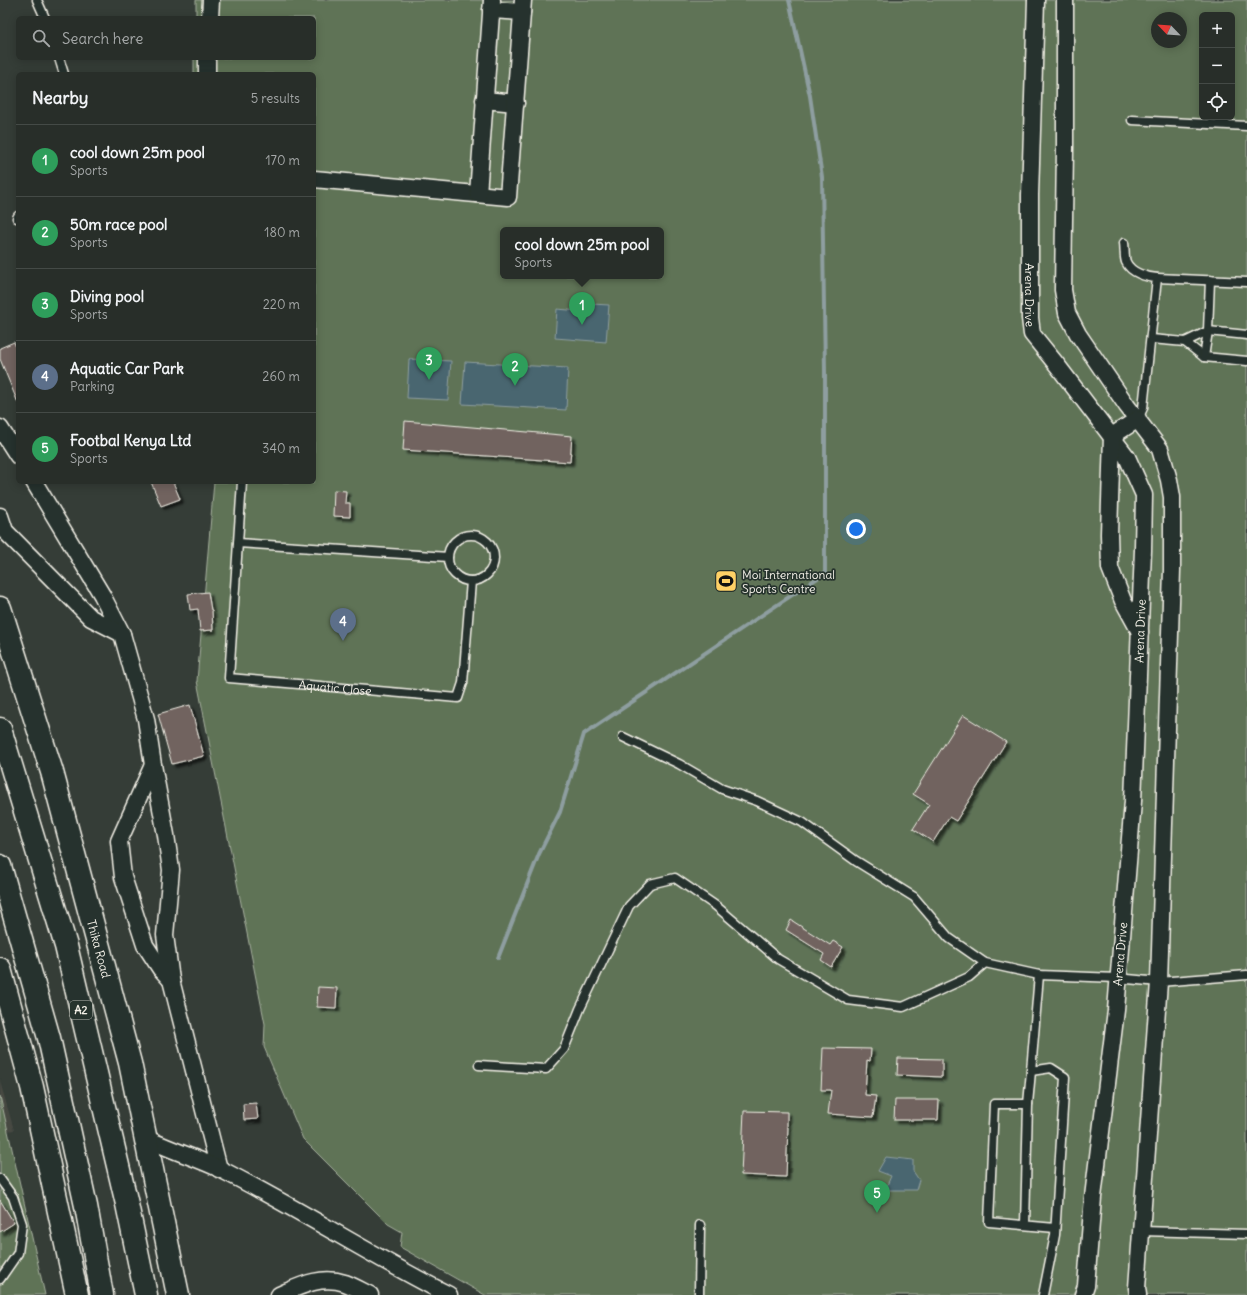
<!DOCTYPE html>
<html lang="en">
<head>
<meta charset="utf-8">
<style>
	:root { --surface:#282e29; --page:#303631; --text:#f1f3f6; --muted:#a5a8a8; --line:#444a46; --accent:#e69b98 }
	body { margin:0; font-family:Delius,sans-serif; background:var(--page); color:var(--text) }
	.controls { position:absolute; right:12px; top:12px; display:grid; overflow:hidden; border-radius:6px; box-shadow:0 2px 10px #0003 }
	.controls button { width:36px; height:36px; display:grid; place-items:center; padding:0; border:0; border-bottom:1px solid var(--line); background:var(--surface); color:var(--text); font:20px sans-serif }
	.compass { position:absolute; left:1151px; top:12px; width:36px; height:36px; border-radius:50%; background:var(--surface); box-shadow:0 2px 10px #0003; rotate:295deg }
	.you { position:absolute; left:856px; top:529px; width:14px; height:14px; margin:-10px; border:3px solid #fff; border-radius:50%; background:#1a73e8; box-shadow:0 0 0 6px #1a73e833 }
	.badge { display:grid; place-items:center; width:26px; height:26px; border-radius:50%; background:var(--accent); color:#fff; font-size:13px; font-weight:700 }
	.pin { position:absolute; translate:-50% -33px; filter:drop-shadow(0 1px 2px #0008) }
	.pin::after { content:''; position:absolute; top:21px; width:14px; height:12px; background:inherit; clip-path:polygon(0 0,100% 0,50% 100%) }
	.popup { position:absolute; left:500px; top:227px; width:164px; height:52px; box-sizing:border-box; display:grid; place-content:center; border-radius:6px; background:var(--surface); filter:drop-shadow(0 1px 3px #0005); font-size:13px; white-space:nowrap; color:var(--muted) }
	.popup b { font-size:15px; color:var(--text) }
	.popup::after { content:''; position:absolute; left:50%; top:100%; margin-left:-8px; border:8px solid transparent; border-top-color:var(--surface) }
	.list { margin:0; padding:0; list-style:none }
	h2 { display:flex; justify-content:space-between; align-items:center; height:52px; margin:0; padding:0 16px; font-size:17px }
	h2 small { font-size:13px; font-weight:400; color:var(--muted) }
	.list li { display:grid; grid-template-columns:26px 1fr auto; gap:12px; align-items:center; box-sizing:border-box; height:72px; padding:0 16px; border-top:1px solid var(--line) }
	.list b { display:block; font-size:15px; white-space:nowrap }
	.list p { margin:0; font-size:13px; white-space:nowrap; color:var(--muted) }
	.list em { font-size:13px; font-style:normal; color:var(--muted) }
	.icon { flex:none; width:22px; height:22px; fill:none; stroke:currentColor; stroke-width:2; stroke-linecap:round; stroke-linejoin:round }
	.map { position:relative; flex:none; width:1247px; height:1295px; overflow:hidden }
	.search { position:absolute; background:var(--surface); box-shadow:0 2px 10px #0003; left:16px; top:16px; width:300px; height:44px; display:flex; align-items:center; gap:10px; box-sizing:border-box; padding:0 14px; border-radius:6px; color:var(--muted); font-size:15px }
	.panel { position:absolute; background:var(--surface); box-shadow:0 2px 10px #0003; left:16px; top:72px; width:300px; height:412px; border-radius:6px }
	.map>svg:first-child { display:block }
	.built { fill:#474943 }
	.green { fill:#5e7357; stroke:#a9b2a0; fill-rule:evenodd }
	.water { fill:#4a6670; stroke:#8e9ea0 }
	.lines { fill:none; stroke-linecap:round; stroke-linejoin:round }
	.stream { stroke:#8e9ea0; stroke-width:4 }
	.building { fill:#71645f; stroke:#f4f1e8; filter:url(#shadow) }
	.lane-casing { stroke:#f4f1e8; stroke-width:11 }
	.street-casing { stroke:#f4f1e8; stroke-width:19 }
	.secondary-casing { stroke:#f4f1e8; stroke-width:25 }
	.highway-casing { stroke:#f4f1e8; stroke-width:25 }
	.lane { stroke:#26332d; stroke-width:8 }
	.street { stroke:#26332d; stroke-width:16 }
	.secondary { stroke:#26332d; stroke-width:22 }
	.highway { stroke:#26332d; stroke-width:22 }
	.labels { text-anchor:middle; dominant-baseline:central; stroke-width:3.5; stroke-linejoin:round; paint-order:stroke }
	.shield { fill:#26332d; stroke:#b6b8b0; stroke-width:1 }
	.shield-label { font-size:11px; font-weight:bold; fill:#f4f1e8 }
	.street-label { font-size:12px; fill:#f4f1e8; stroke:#26332d }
	.poi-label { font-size:12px; fill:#f4f1e8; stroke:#26332d; text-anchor:start }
</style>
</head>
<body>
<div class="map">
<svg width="1247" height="1295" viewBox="0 0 1247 1295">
	<defs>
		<filter id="shadow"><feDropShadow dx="3.5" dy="3.5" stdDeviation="1" flood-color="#0009"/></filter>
	</defs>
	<rect width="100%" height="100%" fill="#353d37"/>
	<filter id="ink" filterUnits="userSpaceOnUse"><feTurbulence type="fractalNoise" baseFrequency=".025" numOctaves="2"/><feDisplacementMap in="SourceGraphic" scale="8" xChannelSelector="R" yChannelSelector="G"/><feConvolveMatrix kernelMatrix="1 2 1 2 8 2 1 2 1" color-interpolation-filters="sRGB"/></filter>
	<g filter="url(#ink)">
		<path class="built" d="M0,1079l1,6 13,45 -14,2z"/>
		<path class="green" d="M196,0h1051v1295h-762l-85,-48 2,-15 -14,-8 -85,-85 -39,-92 1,-23 -68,-343 17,-199h100v-408h-120v-16h120v-40h-118zM1202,15h30v102h-30zM1157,18h24v24h-24zM503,230h158v46h-158z
			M0,1096l45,199h-45z"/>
		<path class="water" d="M592,304l17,1 -3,37 -51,-4 2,-29 34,3z
			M409,359l42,2 -3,39 -41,-2z
			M465,362l103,6 -2,42 -104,-6z
			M886,1157l27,3v11l6,9 -3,10h-31l6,-14 -13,-5z"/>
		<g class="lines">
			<path class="stream" d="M498,958l41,-104 21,-42 24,-78 241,-161v-202l-3,-194 -12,-81 -21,-96"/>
		</g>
		<path class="building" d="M14,342l4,11v50l-18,-44v-11z
			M405,421l167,15 -2,26 -167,-12z
			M151,482h22l7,17 -19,7z
			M334,490l12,1 -1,12h5v14l-17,-1z
			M208,592l3,18h1l1,20 -13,1 -2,-22 -8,1 -2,-16z
			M190,705l14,51 -32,8 -14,-50z
			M963,715l43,27 -50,79 -7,-4 -16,25 -20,-13 16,-25 -16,-10z
			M791,920l39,25 3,-4 10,6 -12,20 -10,-7 3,-6 -38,-24z
			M318,987l19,1 -1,20 -19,-1z
			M823,1048l48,1 -1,12 -3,-1 -2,35 11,1 -3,21 -45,-3 3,-24h-10z
			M898,1058l44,1v18l-45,-2z
			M895,1100h44l-1,20h-44z
			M256,1103l2,16 -14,1 -1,-16z
			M744,1111l43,1v15h1l-2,50 -45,-2z
			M0,1200l14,23 -14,9z"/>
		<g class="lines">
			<g class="lane-casing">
				<g id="lane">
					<path d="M37,0l8,18"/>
					<path d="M59,58l5,16"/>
					<path d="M1132,120l115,6"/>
					<path d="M17,218l1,-2"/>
					<path d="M1124,243c1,5 0,14 2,19 5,11 20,15 31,16l-14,130 -5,11"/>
					<path d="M1157,278l90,4"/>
					<path d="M1151,339l34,3 23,-11 39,4"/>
					<path d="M1185,342l19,15 43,4"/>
					<path d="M1204,357l4,-26 2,-51"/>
					<path id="s1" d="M242,482l-13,196 229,20 5,-15 8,-102"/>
					<circle cx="471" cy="558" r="23"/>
					<path d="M238,543l210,14"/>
					<path d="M623,737l56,27 43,25 35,12 45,21 54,39 58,36 35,41 36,25 54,12 78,3 42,4 88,-7"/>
					<path d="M1039,975l-8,96 20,-3 14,9 -10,158 -12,60"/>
					<path d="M479,1065l67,4 18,-20 16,-40 49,-103 21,-22 25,-6 41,28 62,53 70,41 55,7 66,-30 16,-14"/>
					<path d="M1028,1104l3,-33"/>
					<path d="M0,1179l13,18 9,27 -4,29 -18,26"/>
					<path d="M1025,1225l3,-121h-34l-5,118 66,6"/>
					<path d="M1142,1231l105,3"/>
					<path d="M699,1295l1,-70"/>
				</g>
			</g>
			<g class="street-casing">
				<g id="street">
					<path id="s2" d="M1036,0l-6,195v123l2,16 25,31 70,92 17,38 -1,55 -10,251 -17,209 -23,187 -7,89 -3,9"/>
					<path d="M1065,0v148l-2,142 4,23 11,21 49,72 33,43 9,31 3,17v73l-13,412 -22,306 1,7"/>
					<path d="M491,10l31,2"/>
					<path d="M210,18l1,-18"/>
					<path d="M207,74v-16"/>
					<path d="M484,100l32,3"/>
					<path d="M314,179l194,18 15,-197"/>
					<path d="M478,194l14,-194"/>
					<path d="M1138,419l-26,17 -3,98 1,34 13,33 17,31"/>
					<path d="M0,428l18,28"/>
					<path d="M34,482l68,113 20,39"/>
					<path d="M0,516l5,15 86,87 31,16 24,85 7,46 13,70 5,35 -6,65 6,45 48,189"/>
					<path d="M153,765l-34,76 4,36 22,68 15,23 11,12"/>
					<path d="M144,1137c25,13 51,20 76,32 78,39 151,87 229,126"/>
					<path d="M279,1295c21,-9 42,-20 66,-12 8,3 17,8 25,12"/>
				</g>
			</g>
			<g class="secondary-casing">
				<g id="secondary">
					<path id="s3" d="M0,608l52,164 78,291 48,232"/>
					<path d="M0,969l32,118 45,208"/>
				</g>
			</g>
			<g class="highway-casing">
				<path id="highway" d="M0,729l66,217 61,258 19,91
					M0,866l49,172 37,168 16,89"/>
			</g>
			<use href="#lane" class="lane"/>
			<use href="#street" class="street"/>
			<use href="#secondary" class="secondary"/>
			<use href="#highway" class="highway"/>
		</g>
	</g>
	<defs>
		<g id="stadium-square" transform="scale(1.15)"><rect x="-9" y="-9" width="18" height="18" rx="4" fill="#ffd166" stroke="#26332d"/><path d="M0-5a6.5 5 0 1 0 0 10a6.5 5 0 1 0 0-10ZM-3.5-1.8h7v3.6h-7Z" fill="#111"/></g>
	</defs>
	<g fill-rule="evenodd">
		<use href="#stadium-square" x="726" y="581"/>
	</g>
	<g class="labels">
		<rect class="shield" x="70" y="1001" width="22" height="18" rx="3"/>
		<g class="shield-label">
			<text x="81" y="1010">A2</text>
		</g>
		<g class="street-label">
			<text stroke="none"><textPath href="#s2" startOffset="295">Arena Drive</textPath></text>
			<text transform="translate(1140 631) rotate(-88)">Arena Drive</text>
			<text stroke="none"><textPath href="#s1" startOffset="303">Aquatic Close</textPath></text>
			<text stroke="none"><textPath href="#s3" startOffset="355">Thika Road</textPath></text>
			<text transform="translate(1120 954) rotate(-85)">Arena Drive</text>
		</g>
		<g class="poi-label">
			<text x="742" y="574">Moi International<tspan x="742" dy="14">Sports Centre</tspan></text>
		</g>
	</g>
</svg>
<div class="controls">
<button>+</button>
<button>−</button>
<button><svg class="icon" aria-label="locate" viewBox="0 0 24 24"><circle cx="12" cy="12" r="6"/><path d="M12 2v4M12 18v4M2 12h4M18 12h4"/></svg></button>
</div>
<svg class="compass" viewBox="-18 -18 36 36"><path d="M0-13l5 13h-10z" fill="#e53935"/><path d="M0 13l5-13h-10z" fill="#a5a8a8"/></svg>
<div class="you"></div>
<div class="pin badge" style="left:582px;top:325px;background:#2e9e5b">1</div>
<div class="popup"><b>cool down 25m pool</b>Sports</div>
<div class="pin badge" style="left:515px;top:386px;background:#2e9e5b">2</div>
<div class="pin badge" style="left:429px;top:380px;background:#2e9e5b">3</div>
<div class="pin badge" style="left:343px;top:641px;background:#5c6f8a">4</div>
<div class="pin badge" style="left:877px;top:1213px;background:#2e9e5b">5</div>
<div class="search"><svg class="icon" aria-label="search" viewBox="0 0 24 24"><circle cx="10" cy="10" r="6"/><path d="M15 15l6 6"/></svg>Search here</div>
<section class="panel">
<h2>Nearby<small>5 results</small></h2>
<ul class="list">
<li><span class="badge" style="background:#2e9e5b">1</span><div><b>cool down 25m pool</b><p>Sports</p></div><em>170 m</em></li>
<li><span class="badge" style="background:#2e9e5b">2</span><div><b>50m race pool</b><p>Sports</p></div><em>180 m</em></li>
<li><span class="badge" style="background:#2e9e5b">3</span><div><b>Diving pool</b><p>Sports</p></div><em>220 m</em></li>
<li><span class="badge" style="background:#5c6f8a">4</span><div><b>Aquatic Car Park</b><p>Parking</p></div><em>260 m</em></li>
<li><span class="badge" style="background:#2e9e5b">5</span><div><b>Footbal Kenya Ltd</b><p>Sports</p></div><em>340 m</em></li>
</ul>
</section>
</div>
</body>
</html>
